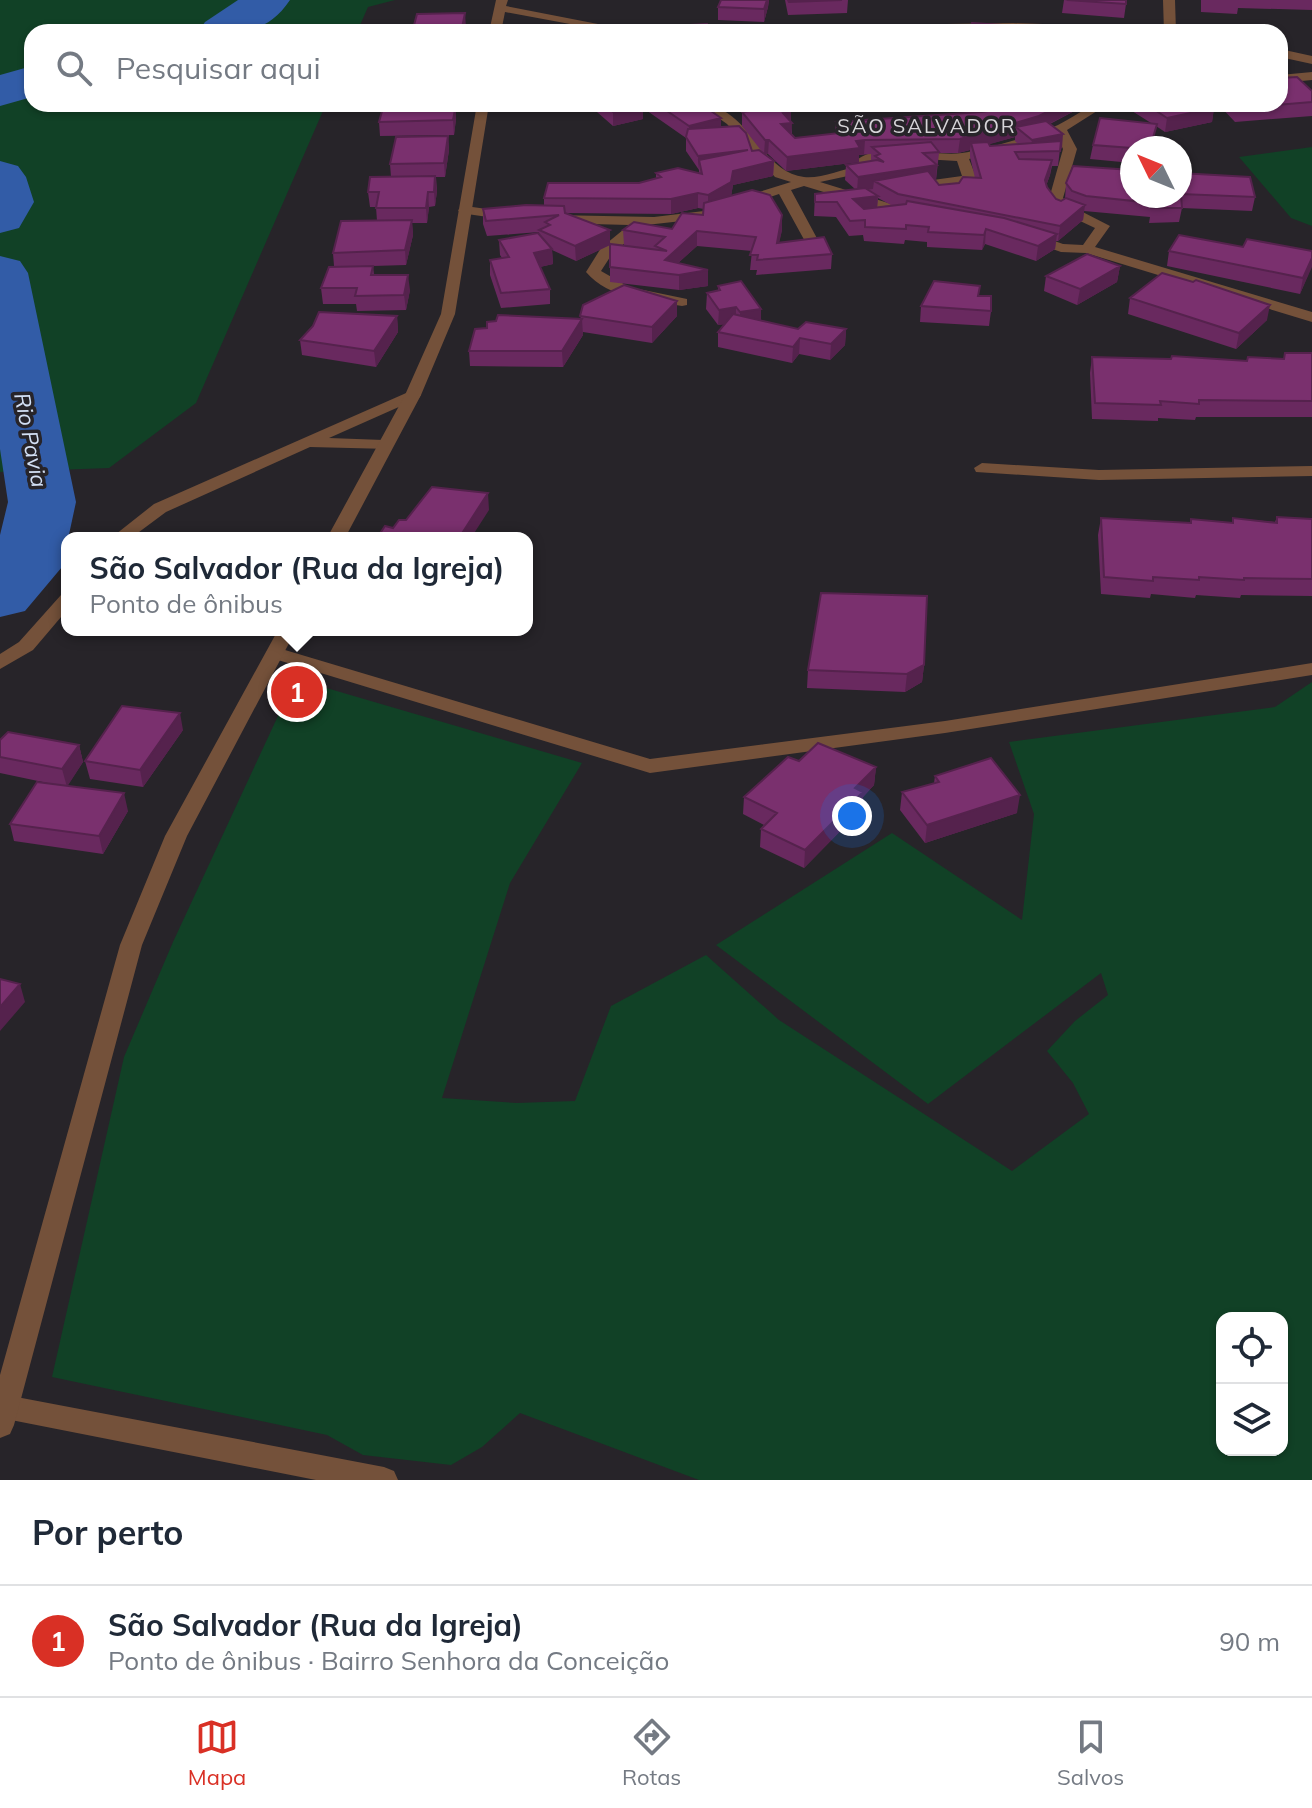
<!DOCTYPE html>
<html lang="pt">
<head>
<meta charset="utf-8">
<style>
	:root { --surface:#fff; --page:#f6f6f7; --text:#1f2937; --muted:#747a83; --line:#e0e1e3; --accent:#d93025 }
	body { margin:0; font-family:Mulish,sans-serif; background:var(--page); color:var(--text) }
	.controls { position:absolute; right:24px; bottom:24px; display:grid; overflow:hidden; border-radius:16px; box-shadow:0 2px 6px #0004 }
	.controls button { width:72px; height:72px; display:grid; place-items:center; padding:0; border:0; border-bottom:2px solid var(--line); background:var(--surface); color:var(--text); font:40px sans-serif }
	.compass { position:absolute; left:1120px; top:136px; width:72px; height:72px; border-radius:50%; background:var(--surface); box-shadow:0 2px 6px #0004; rotate:313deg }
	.you { position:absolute; left:852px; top:816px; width:28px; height:28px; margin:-20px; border:6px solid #fff; border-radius:50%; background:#1a73e8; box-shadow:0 0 0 12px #1a73e833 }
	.badge { display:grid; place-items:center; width:52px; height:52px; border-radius:50%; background:var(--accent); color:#fff; font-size:26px; font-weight:700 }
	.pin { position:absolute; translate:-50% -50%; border:4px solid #fff; box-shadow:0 2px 8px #0006 }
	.popup { position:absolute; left:61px; top:532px; width:472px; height:104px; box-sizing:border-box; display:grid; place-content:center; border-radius:16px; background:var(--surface); filter:drop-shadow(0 2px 6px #0005); font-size:26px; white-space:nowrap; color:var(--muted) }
	.popup b { font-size:30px; color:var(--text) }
	.popup::after { content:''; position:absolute; left:50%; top:100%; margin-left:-16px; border:16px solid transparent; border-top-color:var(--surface) }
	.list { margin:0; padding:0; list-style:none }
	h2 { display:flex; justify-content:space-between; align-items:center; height:104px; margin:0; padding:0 32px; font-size:34px }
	h2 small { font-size:26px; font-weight:400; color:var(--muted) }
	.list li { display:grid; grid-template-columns:52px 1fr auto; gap:24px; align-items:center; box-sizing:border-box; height:112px; padding:0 32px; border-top:2px solid var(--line) }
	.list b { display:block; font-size:30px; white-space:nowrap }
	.list p { margin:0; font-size:26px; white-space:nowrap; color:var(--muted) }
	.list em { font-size:26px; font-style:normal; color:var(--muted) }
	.icon { flex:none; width:44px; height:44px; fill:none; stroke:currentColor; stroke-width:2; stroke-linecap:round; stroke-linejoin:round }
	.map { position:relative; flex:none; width:1312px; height:1480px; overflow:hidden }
	.search { position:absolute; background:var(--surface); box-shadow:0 2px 6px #0004; left:24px; right:24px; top:24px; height:88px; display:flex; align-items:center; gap:20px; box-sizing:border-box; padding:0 28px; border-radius:24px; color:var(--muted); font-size:30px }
	.sheet { height:216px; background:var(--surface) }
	nav { display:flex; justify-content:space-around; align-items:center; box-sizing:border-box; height:112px; border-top:2px solid var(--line); background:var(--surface); font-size:22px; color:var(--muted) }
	nav a { display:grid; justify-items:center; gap:4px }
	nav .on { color:var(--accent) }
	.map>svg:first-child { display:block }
	.green { fill:#114126; fill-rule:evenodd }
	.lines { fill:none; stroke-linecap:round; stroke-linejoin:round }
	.river { fill:#325ca7; fill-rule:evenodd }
	.minor { fill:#74513a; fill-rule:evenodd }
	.tertiary { fill:#74513a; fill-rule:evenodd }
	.wall { fill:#69295f; fill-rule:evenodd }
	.shaded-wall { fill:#55224d }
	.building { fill:#7a306e; stroke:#55224d; stroke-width:2 }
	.labels { text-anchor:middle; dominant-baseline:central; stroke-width:7; stroke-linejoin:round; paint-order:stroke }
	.far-quarter-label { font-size:20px; letter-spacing:2px; fill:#d7d5d9; stroke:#272429 }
	.water-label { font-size:22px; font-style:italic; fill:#d3e0f5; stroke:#272429 }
</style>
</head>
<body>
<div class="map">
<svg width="1312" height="1480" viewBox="0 0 1312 1480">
	<rect width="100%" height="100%" fill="#272429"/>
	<path class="green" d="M0,0h395l-27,7 -11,25h-325v72h294l-130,299 -87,65 -109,4z
		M1312,147v79l-21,-8 -52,-61z
		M1312,682v798h-613l-179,-67 -38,34 -31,18 -88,-10 -36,-20 -275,-58 72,-320 49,-115 111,-239 39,-16 259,76 -72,120 -68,215 75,5 58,-2 36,-95 95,-51 73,65 233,151 77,-57 -16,-31 -26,-32 28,-30 33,-26 -7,-22 -173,131 -212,-159 176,-112 130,87 12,-106 -25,-72 266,-35zM1282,1318v132h-60v-132z"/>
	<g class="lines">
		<path class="river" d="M238,0h52c-25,37 -53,32 -92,32l7,-10z
			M32,66v31l-32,9v-31z
			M0,161l18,5 8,11 8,25 -15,26 -19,5z
			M0,256l20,5 8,12 48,229 -14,65 -37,44 -25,6v-82l8,-33 -8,-53z"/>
		<path class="minor" d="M1163,0h12l1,32h-12z
			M1312,72v8l-32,3v-8z
			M699,104c49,0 61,68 105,73 16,2 39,-8 55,-11l-1,-7c25,-18 76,-2 104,-6 22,-3 77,-19 96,-28 18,-9 30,-21 50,-21l-41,26 10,19 -14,49 8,8 39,20 -15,21 217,65v10l-226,-69 -25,-1 -34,-12 -2,-3 7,-4 31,11 20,1 12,-17 -34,-16 -12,-13 14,-50 -7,-15 -87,25 8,20 -7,4 -64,7 -2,-3 7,-4 51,-7 -5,-15 -51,-3 -34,4 -1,9 -51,11 91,28v6l-5,1 -102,-31 -13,4 28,52 -7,4 -5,-1 -28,-51 -36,12h-10v-6l58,-18 -16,-5 -48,-53z
			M465,206l44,6 7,4 -7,4 -49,-7 -2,-3z
			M704,211l7,4 -2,3 -63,7 -34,29 -11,17 28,16 58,12v6l-5,1c-33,-5 -73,-7 -96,-34l15,-24 28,-23 -76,-2 -7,-4 7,-4 101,2z
			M413,390l8,5 -2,3 -90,40 55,2 8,5 -2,4 -80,-2 -144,65 -35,26h-20l43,-34z
			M982,463l117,7 213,-4v10l-213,4 -123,-8 -2,-4z
			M67,593v17l-34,40 -33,19v-15l19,-12 42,-47z
			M275,647l375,112 295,-38 367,-58v12l-367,58 -295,40 -382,-116 -2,-4z
			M6,1395l378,72 10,4 4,9h-82l-310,-61 -6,-2v-20z"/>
		<path class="tertiary" d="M496,0h12l-2,6 97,19 76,3 334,-5 136,5 6,4 -142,-3 -400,3 -108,-20 -4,20h-12z
			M1280,49l32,7v8l-32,-7z
			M477,104h12l-34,210 -34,81 -76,143h-18l78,-143 36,-81z
			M278,630h18l-109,206 -45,109 -128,480 -4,9 -10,4v-63l120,-430 45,-109z"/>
	</g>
	<path class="wall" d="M721,0h48l-1,7 -4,15 -46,-2v-13z
		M785,0h63l-1,13 -59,2z
		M1064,0l62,4 -2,14 -62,-5z
		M1201,0h111v10l-74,-2 -1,6 -36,-2z
		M465,13v19h-52v-3z
		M1312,91v25l-77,6 -17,-18h62z
		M384,104h70l2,1v14l-2,16 -74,1 -1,-14z
		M597,104h104l20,14v9l31,24 11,2 -21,-27v-14l49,9 1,13 3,4 40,-4 1,-12 149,-10 -29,-8h62l-6,4 70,-1 -32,17 12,24 -2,1 -2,17h-6l-2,9 -4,11 10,13 5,2 4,-2 1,-16 114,-10 75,24 -3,14 -70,-3 -3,14 -30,1 1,-6 -66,-6 -1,9 -25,21h-2l-1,8 -19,12 -51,-17 -3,6 -55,-3v-5l-22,-2 -1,4 -40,-3 -1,-6 -14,1 -13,-19 -22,-1 1,-22 40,-5 -10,-9 1,-15 25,-4v-7l-12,1v7l-73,9 -18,-17h-3l9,7 -1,15 -40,9 -2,11 51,34 -3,12 53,12 -1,15 -75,6 1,-5h-7l2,-19 -55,-5 -19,17 30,23 -29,4 -69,-8v-38l14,1 -1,-15 49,-1 31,-14 1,-6 -6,-1 -27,6 -106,-1 45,17v15l-34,16 -24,-11 1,14 -13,3 10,22v15l-49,4 -11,-33v-15l12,-2 -2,-3 -1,-15 40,-6v-2l-52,4 -4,-12v-15l61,-4v-7l95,-15 17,-5v-5h43v-3l-13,-19v-13l-43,-30v11l-30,7 -16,-14zM1015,137v4l3,3 -28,2 -1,-2zM970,150v7l5,21 -16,5 -20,2 -4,-5h1l3,-27h19zM878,198l13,7 -14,2z
		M721,104h52l-33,7 -9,-6 -6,2z
		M1133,104h74l7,4 -2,14 -47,10 -9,-6 -5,22h-19v15l-42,-4 3,-14 58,-22 -19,-12z
		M448,136l1,14 -4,27h-9l1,14 -2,15 -6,1 -2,16h-15l1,12 -7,30 -33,1 1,9 36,15 -4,20 -49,1 -1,-7h-33l-2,-16 13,-22 -1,-13 44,-32 -1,-14h-6l-2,-15 23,-15 -1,-13z
		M1243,247l69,4v14l-12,29 -133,-28 2,-15z
		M1120,266l-3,16 -40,23 -33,-14 2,-15z
		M718,286l43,23v12l37,8h48l-1,16 -15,15 -31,-6 -7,9 -74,-16v-15l7,-8 -7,1 -12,-16 1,-16 11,-2z
		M979,296l12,15 -2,15 -69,-4 1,-16z
		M1130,298l137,22 -31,29 -108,-35z
		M677,301v15l-25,27 -69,-11v3l-20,32 -93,-1 -1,-15 18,-23 94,-9 -1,-3z
		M397,316l1,16 -22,35 -74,-12 -2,-15 13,-14z
		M1312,353v64h-116l-1,3 -37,-2v3l-66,-2 -2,-46 2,-16 155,4 37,-2z
		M1277,517l35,2v77l-71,-1 -1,3 -44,-3 -1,3 -44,-4 -1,4 -49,-4 -3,-59 3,-17 89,5 1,-4 41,4 1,-5 42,4z
		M924,665l-2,17 -17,10 -98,-4 1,-18z
		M183,730l-40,57 -53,-8 -5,-18z
		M0,740l79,5 4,17 -16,24 61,25 -25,43 -89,-13 -4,-17 47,-39 -57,-12z
		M876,767l-2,18 -11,12 -2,13 -57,58 -44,-21 1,-18 3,-4 -21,-11 1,-17z
		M935,776l82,37 -92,30 -25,-33 2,-18 32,-9z"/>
	<path class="shaded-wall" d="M767,0h2l-1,7 -4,15v-13z
		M465,13l1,14 -1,5h-2z
		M741,104h32l-33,7z
		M1001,104h17l-18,12z
		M1063,104h20l-1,3 -45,23 -21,-3 -1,10 -42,12 -2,-6 -1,7 -12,3 2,-14z
		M456,105v14l-2,16 -1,-15z
		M643,105v14l-30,7v-14z
		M1214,108l-2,14 -47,10 2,-14z
		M791,111v12h1l-1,14 -10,-13 2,-11z
		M721,118v14l-32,8v-14z
		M1063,134l-1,14 -16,4h-16l2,-12z
		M448,136l1,14 -4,27 -1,-14z
		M765,140h4l-1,14h-4z
		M865,140l-1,14 -5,1v7l-73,9 1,-14z
		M748,150l-49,10 -1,10v-14z
		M1052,160l-2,15 -7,19 2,-14z
		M774,161l-1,15 -40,9 -2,12 -23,13v-15l25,-24z
		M937,165l-1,15 -36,6 -26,-5 -1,8 -16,2 1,-14z
		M435,176l2,15 -2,15 -1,-14z
		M428,192l1,15 -2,16 -1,-15z
		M698,193v15l-27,6v-15z
		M878,196l-1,14 -25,4 1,-15z
		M1085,205l-2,15 -25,21 2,-15z
		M782,215v15l-6,28 1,-15z
		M412,220l1,15 -7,30 -1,-15z
		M986,229l-1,15 -3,6 2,-15z
		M610,230v15l-34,16 -1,-15z
		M697,231v15l-30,27 -2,-13z
		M1057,234l-2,15 -19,12 2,-15z
		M552,249l1,15 -18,4 -1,-15z
		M1312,258v9l-12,27 3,-16z
		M1120,266l-3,16 -40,23 3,-16z
		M708,270v16l-29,4v-15z
		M408,275l2,15 -4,20 -2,-15z
		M677,301v15l-25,27v-16z
		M1270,305l-3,15 -31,29 3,-16z
		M736,307v16l-18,2 1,-15z
		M761,309v15l-21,4v-16z
		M397,316l1,16 -22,35 -2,-16z
		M582,319l1,16 -20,32 -1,-16z
		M846,329l-1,16 -15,15 1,-16z
		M800,338l-1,16 -7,9 1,-16z
		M488,493l1,17 -18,28h-12z
		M924,665l-2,17 -17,10 2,-18z
		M180,713l3,17 -40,57 -3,-17z
		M79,745l4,17 -16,25 -5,-18z
		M876,767l-2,18 -11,12 -2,13 -57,58 1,-18 50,-62z
		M124,793l4,18 -25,43 -4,-18z
		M1020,795l-3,18 -92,30 2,-18z
		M20,984l5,18 -25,29v-24z"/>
	<path class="building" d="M721,0h46l-3,9 -46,-2z
		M788,0h54l-53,2z
		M1067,0h59v4z
		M465,13l-3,15 -49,1 4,-15z
		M972,23l63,4 -1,4 11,1h-76z
		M707,24l3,8h-54v-1l18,-2v-3z
		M747,28l77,2 1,2h-77z
		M1297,77l15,14v11l-74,6 -4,-4h46v-26z
		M384,104l72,1 -3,15 -74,2z
		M604,104h37l2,1 -30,7z
		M657,104h44l20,14 -32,8z
		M1027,104h36l-24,12 -79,23 -95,1 -9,1 4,7 -73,9 -18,-17h-4l-23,-28 44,-6 5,5 -8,2 9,10 -11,1 14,14 45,-5 -4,-11 145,-10 35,-5z
		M1146,104h61l7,4 -47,10z
		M1100,118l57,6 -7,24h-18l-39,-3z
		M1046,121l17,13 -31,6 -16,-13z
		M739,126l7,7 6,18 7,-1 15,11 -41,10 -2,11 -23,13 -10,-2 -27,6 -127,-1 4,-15h91l22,-6 -5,-4 22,-5 24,6 -3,-14 49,-10 -50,6 -12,-19 2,-8z
		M448,136l-4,27 -54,1 6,-27z
		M1061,141l-1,10 -45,1 4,7 33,1 -7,20 2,7 9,12 5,2 5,-3 19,7 -25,21 -162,-32 -24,-13 54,-10 11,14 20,-2 4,-6 18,1 -10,-35 17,-1 2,4z
		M931,142l8,10 -16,1 14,12 -79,12 -12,-12 31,-5 7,2 -9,-6 5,-2 -8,-7z
		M1073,166l59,4v26h48v-23l70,4 5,20 -74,-3 1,14h-31l1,-5 -66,-7 -14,-5 -6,-8z
		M435,176l-1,16h-6l-2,16h-50l3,-16h-11l2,-15z
		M865,188l13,8 -25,3 11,10 42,-5 1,-3 97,17 53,16 -19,12 -52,-17 -2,6 -56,-3 1,-5 -23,-2v4l-41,-2v-7l-15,1 -13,-19h-22v-8z
		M752,190l18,5 12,20 -5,28 47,-6 8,17 -75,6 1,-5h-8l6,-18 -59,-6 -32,29 43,10 -29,5 -69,-8v-23l57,7 -12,-5 10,-9 -42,-7 11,-8 38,7 10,-16 21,2 1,-12z
		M526,205l38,1 1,7 45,17 -35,16 -36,-16 11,-5 -5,-3 14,-7 -73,6 -3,-12z
		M412,220l-7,30 -72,3 8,-32z
		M538,233l14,16 -18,4 16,36 -49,4 -11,-33 19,-3 -10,-17z
		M1179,235l64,12 4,-8 65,12v7l-9,20 -134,-27z
		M1087,254l33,12 -40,23 -34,-13z
		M373,266l-2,9h37l-4,20 -49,1 2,-8h-36l8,-21z
		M1162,273l31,9 3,-2 74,25 -31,28 -109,-35z
		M741,281l20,28 -21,3 -4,-5 -17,3 -12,-17 13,-3 -2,-4z
		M934,281l46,5 -2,10h13v15l-70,-5z
		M624,285l53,16 -25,26 -72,-11 3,-11z
		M319,312l78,4 -23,35 -74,-11 13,-14z
		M733,314l65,15 8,-7 40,7 -15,15 -31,-6 -7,9 -75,-15z
		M498,315l84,4 -20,32h-93l6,-22 12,-1v-6l9,-1z
		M1285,353h27v48l-113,-1v4l-39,-3 1,4 -66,-2 -3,-46 79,2 1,-3 75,5 1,-4 36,2z
		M432,487l56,6 -29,45h-82l8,-12 8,2 6,-8h7z
		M1277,517l35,2v60l-68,-1v2l-45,-3v3l-46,-3v4l-49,-4 -3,-59 90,5v-4l42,4v-5l44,5z
		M821,593l106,3 -3,69 -17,9 -99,-4z
		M122,706l58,7 -40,57 -55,-9z
		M8,732l71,13 -17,24 -62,-12v-17z
		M818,743l58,24 -21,21 8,4 -58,58 -44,-21 16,-16 -33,-16 44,-40 11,4z
		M991,758l29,37 -93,30 -25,-33 37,-10 -4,-6z
		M37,782l87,11 -25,43 -89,-12z
		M0,979l20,5 -20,23z"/>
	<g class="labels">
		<g class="far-quarter-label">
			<text x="927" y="125">SÃO SALVADOR</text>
		</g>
		<g class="water-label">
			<text transform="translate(31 440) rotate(79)">Rio Pavia</text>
		</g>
	</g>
</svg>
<div class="controls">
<button><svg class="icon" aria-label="locate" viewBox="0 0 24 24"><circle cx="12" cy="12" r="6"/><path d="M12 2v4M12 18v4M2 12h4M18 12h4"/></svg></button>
<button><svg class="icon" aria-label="layers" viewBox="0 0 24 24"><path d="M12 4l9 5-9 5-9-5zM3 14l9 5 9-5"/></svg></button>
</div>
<svg class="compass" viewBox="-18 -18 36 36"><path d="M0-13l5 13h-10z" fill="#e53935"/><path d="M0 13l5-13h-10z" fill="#747a83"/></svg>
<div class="you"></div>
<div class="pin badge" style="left:297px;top:692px">1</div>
<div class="popup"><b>São Salvador (Rua da Igreja)</b>Ponto de ônibus</div>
<div class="search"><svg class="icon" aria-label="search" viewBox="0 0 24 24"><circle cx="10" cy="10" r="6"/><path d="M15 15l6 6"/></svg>Pesquisar aqui</div>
</div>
<section class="sheet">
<h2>Por perto<small></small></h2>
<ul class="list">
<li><span class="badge">1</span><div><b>São Salvador (Rua da Igreja)</b><p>Ponto de ônibus · Bairro Senhora da Conceição</p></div><em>90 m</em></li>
</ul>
</section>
<nav>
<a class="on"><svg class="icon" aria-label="map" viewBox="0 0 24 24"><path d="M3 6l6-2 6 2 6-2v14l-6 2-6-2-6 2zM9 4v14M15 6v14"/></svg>Mapa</a>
<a><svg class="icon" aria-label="directions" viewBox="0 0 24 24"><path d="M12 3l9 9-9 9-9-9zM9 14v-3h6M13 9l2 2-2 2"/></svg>Rotas</a>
<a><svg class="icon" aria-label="saved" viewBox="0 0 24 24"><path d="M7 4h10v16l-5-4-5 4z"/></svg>Salvos</a>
</nav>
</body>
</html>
